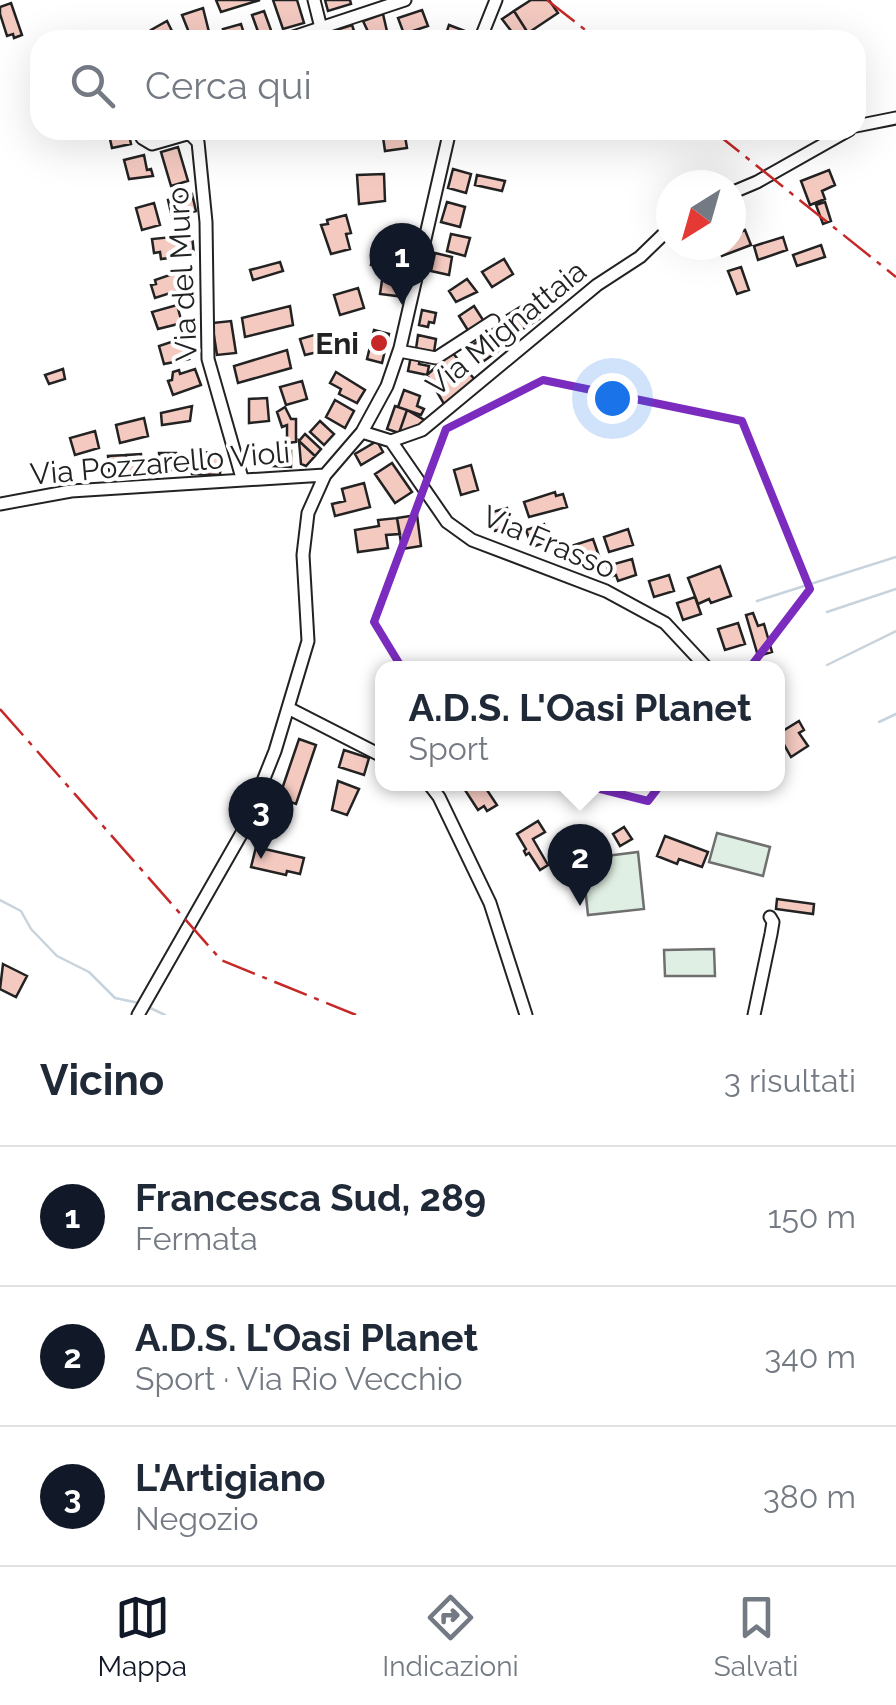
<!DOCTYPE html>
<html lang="it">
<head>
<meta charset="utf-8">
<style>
	:root { --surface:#fff; --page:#f6f6f7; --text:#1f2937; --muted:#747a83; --line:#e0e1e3; --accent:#111827 }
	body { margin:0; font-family:Raleway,sans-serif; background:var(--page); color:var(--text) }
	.compass { position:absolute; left:656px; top:170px; width:90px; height:90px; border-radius:50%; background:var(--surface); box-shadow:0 10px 40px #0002; rotate:217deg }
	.you { position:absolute; left:612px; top:398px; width:35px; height:35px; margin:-25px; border:8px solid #fff; border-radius:50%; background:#1a73e8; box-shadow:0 0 0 15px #1a73e833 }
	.badge { display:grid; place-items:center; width:65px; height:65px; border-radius:50%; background:var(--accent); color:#fff; font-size:32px; font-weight:700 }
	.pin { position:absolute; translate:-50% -82px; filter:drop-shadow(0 2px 5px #0008) }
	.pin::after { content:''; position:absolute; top:52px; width:35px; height:30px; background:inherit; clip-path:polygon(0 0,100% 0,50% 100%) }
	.popup { position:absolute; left:375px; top:661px; width:410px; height:130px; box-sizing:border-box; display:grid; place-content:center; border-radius:20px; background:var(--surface); filter:drop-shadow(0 2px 8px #0005); font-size:32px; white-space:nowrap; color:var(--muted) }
	.popup b { font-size:38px; color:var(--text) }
	.popup::after { content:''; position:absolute; left:50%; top:100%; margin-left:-20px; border:20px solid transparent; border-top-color:var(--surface) }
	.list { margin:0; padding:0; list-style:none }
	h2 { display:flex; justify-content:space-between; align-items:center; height:130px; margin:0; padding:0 40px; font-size:42px }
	h2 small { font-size:32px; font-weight:400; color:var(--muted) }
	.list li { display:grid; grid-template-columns:65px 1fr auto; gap:30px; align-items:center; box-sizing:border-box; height:140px; padding:0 40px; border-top:2px solid var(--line) }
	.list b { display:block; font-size:38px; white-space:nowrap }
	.list p { margin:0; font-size:32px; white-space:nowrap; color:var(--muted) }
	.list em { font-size:32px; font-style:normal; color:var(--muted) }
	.icon { flex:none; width:55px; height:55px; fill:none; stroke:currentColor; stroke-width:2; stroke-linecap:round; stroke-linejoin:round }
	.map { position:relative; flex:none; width:896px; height:1015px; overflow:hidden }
	.search { position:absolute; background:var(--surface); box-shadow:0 10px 40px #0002; left:30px; right:30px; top:30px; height:110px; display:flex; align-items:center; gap:25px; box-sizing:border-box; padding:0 35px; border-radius:30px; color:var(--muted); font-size:38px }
	.sheet { height:550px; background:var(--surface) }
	nav { display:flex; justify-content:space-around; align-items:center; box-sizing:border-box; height:140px; border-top:2px solid var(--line); background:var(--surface); font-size:28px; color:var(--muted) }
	nav a { display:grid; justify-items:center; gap:5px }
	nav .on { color:var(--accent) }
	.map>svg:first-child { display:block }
	.green { fill:#e0efe3; stroke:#6f6f6f; stroke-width:2.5 }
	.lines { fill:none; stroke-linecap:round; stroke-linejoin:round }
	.stream { stroke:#c7d3dd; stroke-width:2.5 }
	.building { fill:#f3c9c0; stroke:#222; stroke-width:2.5 }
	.minor-casing { stroke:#222; stroke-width:15 }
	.minor { stroke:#fff; stroke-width:11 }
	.power { stroke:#c62828; stroke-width:2.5; stroke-dasharray:35 8 5 8; stroke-linecap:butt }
	.marked { fill:none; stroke:#7b2cbf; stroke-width:8; stroke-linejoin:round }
	.poi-dot { fill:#c62828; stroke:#fff; stroke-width:4 }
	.labels { text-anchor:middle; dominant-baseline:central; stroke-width:8; stroke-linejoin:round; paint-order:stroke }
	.street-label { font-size:30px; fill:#222; stroke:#fff }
	.poi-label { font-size:30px; font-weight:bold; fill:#222; stroke:#fff; text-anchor:end }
</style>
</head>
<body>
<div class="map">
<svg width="896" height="1015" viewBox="0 0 896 1015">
	<rect width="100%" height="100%" fill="#fff"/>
	<path class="green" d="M717,833l53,14 -7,29 -54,-14z
		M638,852l6,57 -56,6 -6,-56z
		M714,949l1,27h-50l-1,-26z"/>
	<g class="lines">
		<path class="stream" d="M757,601l139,-44
			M827,612l69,-23
			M827,665l69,-34
			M879,722l17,-8
			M0,900l21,11 10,18 26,27 32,16 26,26 24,5
			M146,1006l19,9"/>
	</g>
	<path class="building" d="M216,0h44l-39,12z
		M273,0h24l7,23 -21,6z
		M325,0h25l1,4 -23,7z
		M531,0h18l9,13 -30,20 -14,-22z
		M11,3l11,32 -8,3 -1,-4 -6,2 -7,-22v-7z
		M203,8l8,32h-19l-10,-25z
		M422,10l6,16 -24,8 -6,-16z
		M264,11l8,22 -12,4 -8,-22z
		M514,11l14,22 -10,7 -16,-21z
		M383,14l6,26h-17l-9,-19z
		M167,21l9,18 -20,1 -5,-10z
		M241,24l5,16h-19l-4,-11z
		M352,25l5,15h-21l-3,-9z
		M449,25l16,6 -3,9h-18z
		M108,130h20l3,14 -19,4z
		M382,130h22l3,18 -22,3z
		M178,147l10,34 -17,5 -10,-34z
		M144,155l3,15 4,-1 2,7 -24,3 -5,-19z
		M453,169l18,5 -5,19 -18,-5z
		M829,170l6,15 -13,6 3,8 -15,6 -9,-24z
		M384,174l1,27 -26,3 -2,-29z
		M477,175l28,6 -3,10 -27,-6z
		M192,194l4,17 -24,6 -4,-17z
		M447,202l18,5 -5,20 -19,-5z
		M825,202l6,19 -8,3 -7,-19z
		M154,203l6,22 -18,5 -6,-22z
		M346,215l5,18 -5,1 4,15 -19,5 -10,-29 7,-1 -1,-4z
		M745,230l6,15 -29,11 -4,-11h13v-9z
		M451,234l19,4 -5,18 -18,-5z
		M192,235l2,20 -33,4 -1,-7 -6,1 -2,-14z
		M783,237l4,13 -29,10 -4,-14z
		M821,245l4,12 -28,9 -4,-11z
		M387,246l17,2 -4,24 -17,-2z
		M374,249l12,2 -2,16 -13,-2z
		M435,253l17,4 -3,18 -18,-4z
		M504,259l9,15 -21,13 -10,-15z
		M280,262l3,9 -30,9 -3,-10z
		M741,267l8,23 -12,4 -9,-23z
		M178,272l5,17 -28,9 -4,-13 5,-1 -1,-4z
		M383,274l17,2 -3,20 -17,-2z
		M467,279l10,13 -21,10 -7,-11z
		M358,288l6,20 -24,7 -6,-20z
		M528,302l11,17 -21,13 -11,-17z
		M177,305l5,18 -24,6 -6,-17z
		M290,306l3,19 -48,12 -3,-19z
		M474,306l11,17 -16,9 -10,-16z
		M422,310l14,3 -2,10 -5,-1 -1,5 -9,-2z
		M231,321l5,32 -19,2 -5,-32z
		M374,330l15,4 -7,29 -15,-4z
		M321,333l5,17 -21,5 -5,-16z
		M489,333l9,18 -17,12 -11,-16z
		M418,335l18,4 -2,13 -18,-3z
		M180,339l9,20 -25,5 -5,-18z
		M287,350l4,18 -53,15 -4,-17z
		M452,352l23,28 -31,24 -17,-29z
		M411,356l9,2 -1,6 10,2 -2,9 -19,-4z
		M63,369l2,10 -16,5 -4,-9z
		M195,369l6,16 -28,10 -5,-14 4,-1 1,-8 6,-2 1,4z
		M336,372l29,18 -8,13 -18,-9 2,-5 -11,-6z
		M302,381l5,18 -21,6 -6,-18z
		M404,390l16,6 -3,10 7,3 -3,6 -23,-8z
		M267,398l2,23 -20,2v-24z
		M335,400l19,11 -9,17 -19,-11z
		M192,406l-2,15 -28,4 -1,-12z
		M395,406l12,4 -8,23 -12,-4z
		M285,407l6,12h5v23l-9,1v-18l-5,2 -5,-15z
		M407,410l19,11 -13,10 -14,2z
		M144,418l4,18 -28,7 -4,-18z
		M320,421l14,13 -10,11 -14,-13z
		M95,431l4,17 -24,7 -5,-17z
		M305,434l16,15 -6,7 -16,-15z
		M299,441l16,15 -9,10 -5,-2z
		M377,441l6,11 -22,13 -6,-11z
		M274,450l17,1v16l-18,-1z
		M193,452l28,1 -1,22 -28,-1z
		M159,453h17v17h-16z
		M141,454l2,20 -16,1 -1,-20z
		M126,455l1,20 -17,2 -2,-21z
		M392,463l20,29 -17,11 -20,-29z
		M471,465l7,25 -17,5 -7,-25z
		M364,483l6,24 -35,9 -3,-12 13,-3 -3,-12z
		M555,492l1,4 7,-2 4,13 -38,10 -5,-15z
		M507,508l6,17 -18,6 -6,-18z
		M417,515l4,31 -19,3 -5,-31z
		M397,518l3,16 -14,1 2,13 -30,4 -3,-22 24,-4 -1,-6z
		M544,524l6,17 -18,6 -6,-17z
		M628,529l5,16 -24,7 -5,-15z
		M593,539l6,17 -25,8 -6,-17z
		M632,559l4,16 -18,6 -2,-6 -6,2 -3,-11z
		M720,566l11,30 -20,7 -2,-4 -11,5 -10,-26z
		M669,575l5,16 -20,6 -5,-16z
		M695,597l6,17 -18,6 -6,-17z
		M753,613l5,13 6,-2 8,28 -14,4 -12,-41z
		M738,623l7,21 -20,6 -7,-21z
		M799,721l5,9 -5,3 9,13 -17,11 -13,-23z
		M299,739l17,6 -20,59 -17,-6z
		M344,750l25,8 -5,17 -25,-8z
		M338,781l21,8 -12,26 -15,-5z
		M468,784h15l14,21 -10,6 -3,-5 -6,4 -15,-23z
		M268,811l16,6 -8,20 -15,-5z
		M538,821l7,11 -12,7 15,26 -8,5 -11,-17 -3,2 -2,-4 2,-2 -9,-15z
		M624,827l8,12 -12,7 -7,-12z
		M665,836l43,16 -6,15 -23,-8 -2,5 -20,-8z
		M256,847l48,11 -4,16 -13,-3 -1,4 -35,-8z
		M777,899l37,5 -1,10 -37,-5z
		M3,964l24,12 -11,21 -16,-8z"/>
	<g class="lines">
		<g class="minor-casing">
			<path id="minor" d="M314,0l10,40
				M284,40l121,-40
				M480,40l16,-40
				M856,126l40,-8
				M140,130l2,8 10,6 35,-10
				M186,130l12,12 8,80 2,137 34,119
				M731,193l26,-11 92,-52
				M399,351l37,7 57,-37
				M362,432l29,9 31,-11 175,-145 43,-28 31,-30
				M391,441l56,81 25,18 134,51 59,32 42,45
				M0,504l71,-13 254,-16
				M290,709l92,47
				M429,784l10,13 51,106 36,112
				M138,1015l105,-184 32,-80 33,-110 -5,-86 5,-42 17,-38 37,-43 25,-46 13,-38 50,-218
				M754,1015l17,-81 2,-12 -3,-5"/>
		</g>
		<use href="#minor" class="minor"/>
		<path class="power" d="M547,0l51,40
			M712,130l184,147
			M0,709l221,251 135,55"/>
	</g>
	<path class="marked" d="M543,380l199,41 68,168 -162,212 -195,-49 -79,-130 72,-193z"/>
	<circle class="poi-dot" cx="379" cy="343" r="10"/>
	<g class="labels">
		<g class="street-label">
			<text transform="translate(182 274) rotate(-93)">Via del Muro</text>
			<text transform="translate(506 328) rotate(-39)">Via Mignattaia</text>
			<text transform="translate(160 463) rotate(-5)">Via Pozzarello Violi</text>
			<text transform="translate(549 542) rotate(23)">Via Frasso</text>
		</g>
		<g class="poi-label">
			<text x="359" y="343">Eni</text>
		</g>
	</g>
</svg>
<svg class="compass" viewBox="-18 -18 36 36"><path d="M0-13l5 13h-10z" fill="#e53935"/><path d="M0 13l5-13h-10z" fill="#747a83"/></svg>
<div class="you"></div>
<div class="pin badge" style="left:402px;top:305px">1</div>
<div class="pin badge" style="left:580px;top:906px">2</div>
<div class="popup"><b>A.D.S. L'Oasi Planet</b>Sport</div>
<div class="pin badge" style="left:261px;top:859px">3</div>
<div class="search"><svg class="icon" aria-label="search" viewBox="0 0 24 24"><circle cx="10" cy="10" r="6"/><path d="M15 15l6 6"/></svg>Cerca qui</div>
</div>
<section class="sheet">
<h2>Vicino<small>3 risultati</small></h2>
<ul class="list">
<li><span class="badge">1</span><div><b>Francesca Sud, 289</b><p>Fermata</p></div><em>150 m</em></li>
<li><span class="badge">2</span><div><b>A.D.S. L'Oasi Planet</b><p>Sport · Via Rio Vecchio</p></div><em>340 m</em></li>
<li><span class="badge">3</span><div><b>L'Artigiano</b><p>Negozio</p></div><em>380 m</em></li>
</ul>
</section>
<nav>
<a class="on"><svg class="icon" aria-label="map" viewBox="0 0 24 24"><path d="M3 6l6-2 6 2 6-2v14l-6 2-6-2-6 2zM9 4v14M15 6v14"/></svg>Mappa</a>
<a><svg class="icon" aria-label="directions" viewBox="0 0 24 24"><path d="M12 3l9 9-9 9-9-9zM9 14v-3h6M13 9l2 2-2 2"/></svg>Indicazioni</a>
<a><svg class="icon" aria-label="saved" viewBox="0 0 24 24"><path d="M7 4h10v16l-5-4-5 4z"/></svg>Salvati</a>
</nav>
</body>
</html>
